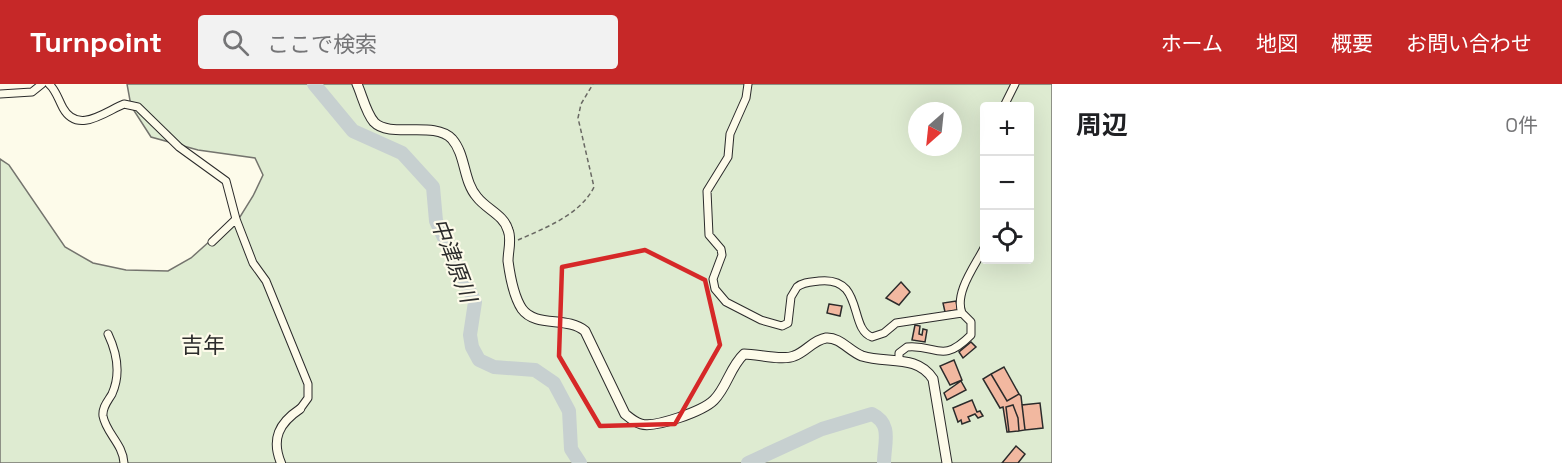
<!DOCTYPE html>
<html lang="ja">
<head>
<meta charset="utf-8">
<style>
	:root { --surface:#fff; --page:#f2f2f2; --text:#202124; --muted:#757577; --line:#e0e0e0; --accent:#c62828 }
	body { margin:0; font-family:"Space Grotesk","Noto Sans JP",sans-serif; background:var(--page); color:var(--text) }
	.controls { position:absolute; right:18px; top:18px; display:grid; overflow:hidden; border-radius:6px; box-shadow:0 6px 24px #0002 }
	.controls button { width:54px; height:54px; display:grid; place-items:center; padding:0; border:0; border-bottom:2px solid var(--line); background:var(--surface); color:var(--text); font:30px sans-serif }
	.compass { position:absolute; left:908px; top:18px; width:54px; height:54px; border-radius:50%; background:var(--surface); box-shadow:0 6px 24px #0002; rotate:207deg }
	.list { margin:0; padding:0; list-style:none }
	h2 { display:flex; justify-content:space-between; align-items:center; height:78px; margin:0; padding:0 24px; font-size:26px }
	h2 small { font-size:20px; font-weight:400; color:var(--muted) }
	.icon { flex:none; width:33px; height:33px; fill:none; stroke:currentColor; stroke-width:2; stroke-linecap:round; stroke-linejoin:round }
	.map { position:relative; flex:none; width:1052px; height:379px; overflow:hidden }
	header { display:flex; align-items:center; gap:36px; box-sizing:border-box; height:84px; padding:0 30px; background:var(--accent); color:#fff }
	header strong { font-size:28px }
	nav { display:flex; gap:33px; margin-inline-start:auto; font-size:21px }
	.search { width:420px; height:54px; background:var(--page); display:flex; align-items:center; gap:15px; box-sizing:border-box; padding:0 21px; border-radius:6px; color:var(--muted); font-size:22px }
	main { display:flex }
	aside { flex:1; background:var(--surface) }
	.map>svg:first-child { display:block }
	.green { fill:#deebd1; stroke:#74746e; stroke-width:1.5; fill-rule:evenodd }
	.lines { fill:none; stroke-linecap:round; stroke-linejoin:round }
	.river { stroke:#c7d0d0; stroke-width:14 }
	.building { fill:#f2b8a0; stroke:#2b2b2b; stroke-width:1.5 }
	.minor-casing { stroke:#2b2b2b; stroke-width:9 }
	.tertiary-casing { stroke:#2b2b2b; stroke-width:10 }
	.secondary-casing { stroke:#2b2b2b; stroke-width:11 }
	.path { stroke:#6a6964; stroke-width:1.5; stroke-dasharray:4.5 3; stroke-linecap:butt }
	.minor { stroke:#fdfbea; stroke-width:7 }
	.tertiary { stroke:#fdfbea; stroke-width:8 }
	.secondary { stroke:#fdfbea; stroke-width:9 }
	.marked { fill:none; stroke:#d62828; stroke-width:4.5; stroke-linejoin:round }
	.labels { text-anchor:middle; dominant-baseline:central; stroke-width:4.5; stroke-linejoin:round; paint-order:stroke }
	.water-label { font-size:22px; font-style:italic; fill:#2b2b2b; stroke:#fdfbea }
	.neighbourhood-label { font-size:22px; fill:#2b2b2b; stroke:#fdfbea }
</style>
</head>
<body>
<header>
<strong>Turnpoint</strong>
<div class="search"><svg class="icon" aria-label="search" viewBox="0 0 24 24"><circle cx="10" cy="10" r="6"/><path d="M15 15l6 6"/></svg>ここで検索</div>
<nav><a>ホーム</a><a>地図</a><a>概要</a><a>お問い合わせ</a></nav>
</header>
<main>
<div class="map">
<svg width="1052" height="379" viewBox="0 0 1052 379">
	<rect width="100%" height="100%" fill="#fdfbea"/>
	<path class="green" d="M127,0h925v379h-1052v-304l9,6 56,82 28,16 33,7 42,1 23,-13 20,-18 24,-15 18,-29 10,-21 -8,-17 -57,-8 -47,-13 -20,-31zM984,22h46v154h-46zM917,27h36v36h-36z"/>
	<g class="lines">
		<path class="river" d="M314,0l39,47 49,22 31,34 3,34 39,81 -5,33 2,12 7,13 15,7 41,3 19,13 15,28 2,38 9,14
			M748,379l74,-34 50,-15c21,10 12,30 12,49"/>
	</g>
	<path class="building" d="M901,198l9,10 -11,13 -13,-7z
		M956,217l2,9 -13,2 -2,-9z
		M829,220l13,2 -2,10 -13,-3z
		M915,241l5,1 -1,8 3,1 1,-6 4,1 -2,12 -13,-2z
		M971,258l5,5 -13,11 -4,-6z
		M954,276l8,20 -12,5 -10,-19z
		M1004,283l15,27 -12,7 -16,-27z
		M991,290l16,27 12,-7 2,2 4,34 -6,1 -1,-13 -5,-13 -7,2 3,25h-2l-4,-25 -3,1 -17,-29z
		M961,297l5,9 -19,10 -3,-7z
		M972,316l5,12 3,-1 3,5 -5,2 -3,-4 -7,3 2,4 -8,3 -1,-4 -3,2 -5,-14z
		M1040,319l3,25 -18,2 -3,-25z
		M1013,321l5,13 1,13 -10,1 -3,-25z
		M1016,362l9,8 -7,9h-16z"/>
	<g class="lines">
		<g class="minor-casing">
			<path id="minor" d="M49,0c7,6 9,15 14,24 15,27 43,3 61,-4l14,3 41,40 47,34 10,38 17,44 13,18 42,103v14l-8,11
				M748,0l-2,14 -16,36 -2,23 -21,34 2,44 12,14 1,6 -9,24 2,10 11,13 35,18 21,6 6,-3 3,-26 6,-10c6,-5 14,-5 22,-6 46,-5 29,48 53,56l12,-4 12,-10 66,-10 9,9v13c-30,30 -34,9 -64,12l-8,6v8
				M0,10l32,-2 10,-8
				M1004,22l11,-22
				M212,158l24,-23
				M962,229c-8,-20 13,-47 22,-65
				M108,250c9,19 13,40 4,60 -4,7 -10,13 -9,22 3,17 20,28 21,47"/>
		</g>
		<g class="tertiary-casing">
			<path id="tertiary" d="M281,379c-10,-24 -2,-40 19,-54"/>
		</g>
		<g class="secondary-casing">
			<path id="secondary" d="M357,0c5,11 9,29 17,38 16,17 60,-2 78,17 14,16 11,42 25,58 9,12 27,18 31,33 4,9 0,21 0,31 2,15 6,36 14,48 14,19 45,7 63,22l40,83c5,4 9,8 16,10 15,4 62,-13 73,-24 13,-13 16,-33 30,-46 14,0 38,7 50,2 12,-4 19,-16 32,-18 14,-1 23,13 36,18 25,8 55,-2 71,23l14,84"/>
		</g>
		<path class="path" d="M518,156c27,-12 62,-25 76,-53l-16,-69 3,-14 12,-20"/>
		<use href="#minor" class="minor"/>
		<use href="#tertiary" class="tertiary"/>
		<use href="#secondary" class="secondary"/>
	</g>
	<path class="marked" d="M645,166l60,30 15,65 -45,79 -75,2 -41,-70 3,-89z"/>
	<g class="labels">
		<g class="water-label">
			<text transform="translate(454 176) rotate(69)">中津原川</text>
		</g>
		<g class="neighbourhood-label">
			<text x="203" y="261">吉年</text>
		</g>
	</g>
</svg>
<div class="controls">
<button>+</button>
<button>−</button>
<button><svg class="icon" aria-label="locate" viewBox="0 0 24 24"><circle cx="12" cy="12" r="6"/><path d="M12 2v4M12 18v4M2 12h4M18 12h4"/></svg></button>
</div>
<svg class="compass" viewBox="-18 -18 36 36"><path d="M0-13l5 13h-10z" fill="#e53935"/><path d="M0 13l5-13h-10z" fill="#757577"/></svg>
</div>
<aside>
<h2>周辺<small>0件</small></h2>
<ul class="list">
</ul>
</aside>
</main>
</body>
</html>
